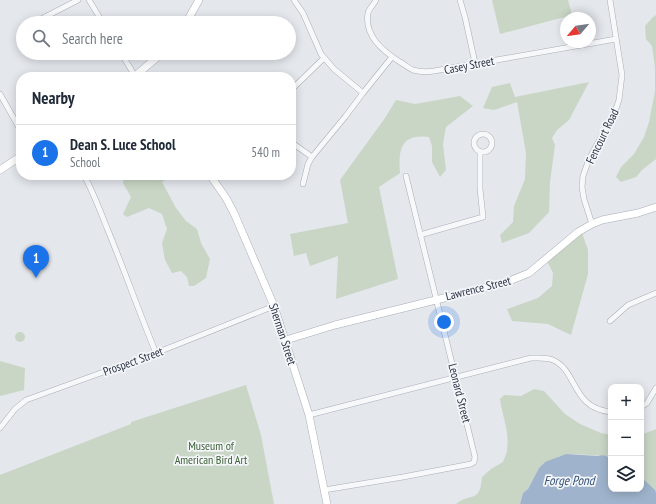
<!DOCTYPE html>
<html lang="en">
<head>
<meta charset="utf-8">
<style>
	:root { --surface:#fff; --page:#f2f2f3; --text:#1f2937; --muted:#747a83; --line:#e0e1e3; --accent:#1a73e8 }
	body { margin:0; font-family:"PT Sans Narrow",sans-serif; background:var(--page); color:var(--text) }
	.controls { position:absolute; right:12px; bottom:12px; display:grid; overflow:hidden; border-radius:8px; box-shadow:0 2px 10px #0003 }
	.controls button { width:36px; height:36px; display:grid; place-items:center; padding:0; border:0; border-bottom:1px solid var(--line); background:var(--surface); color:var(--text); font:20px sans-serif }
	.compass { position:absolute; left:560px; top:12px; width:36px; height:36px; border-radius:50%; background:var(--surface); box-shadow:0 2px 10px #0003; rotate:241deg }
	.you { position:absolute; left:444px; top:322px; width:14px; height:14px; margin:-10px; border:3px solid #fff; border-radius:50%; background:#1a73e8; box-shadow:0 0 0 6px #1a73e833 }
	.badge { display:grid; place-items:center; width:26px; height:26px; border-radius:50%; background:var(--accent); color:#fff; font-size:13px; font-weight:700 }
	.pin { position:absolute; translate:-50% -33px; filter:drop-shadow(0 1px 2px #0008) }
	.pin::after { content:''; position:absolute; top:21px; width:14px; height:12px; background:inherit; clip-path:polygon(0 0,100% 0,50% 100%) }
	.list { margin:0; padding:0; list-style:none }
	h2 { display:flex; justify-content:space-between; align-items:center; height:52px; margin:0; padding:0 16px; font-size:17px }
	h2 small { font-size:13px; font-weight:400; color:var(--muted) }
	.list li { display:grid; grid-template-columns:26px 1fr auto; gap:12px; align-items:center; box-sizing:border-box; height:56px; padding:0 16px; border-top:1px solid var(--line) }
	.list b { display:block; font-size:15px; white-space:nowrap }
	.list p { margin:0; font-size:13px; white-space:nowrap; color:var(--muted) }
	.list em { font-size:13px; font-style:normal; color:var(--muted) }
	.icon { flex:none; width:22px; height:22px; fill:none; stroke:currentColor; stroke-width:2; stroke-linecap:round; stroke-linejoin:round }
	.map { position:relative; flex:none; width:656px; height:504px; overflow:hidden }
	.search { position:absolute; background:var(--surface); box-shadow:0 2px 10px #0003; left:16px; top:16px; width:280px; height:44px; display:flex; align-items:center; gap:10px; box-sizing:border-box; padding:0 14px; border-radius:22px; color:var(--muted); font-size:15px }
	.panel { position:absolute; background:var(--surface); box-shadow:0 2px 10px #0003; left:16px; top:72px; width:280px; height:108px; border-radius:16px }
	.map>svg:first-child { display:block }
	.green { fill:#c9d6c5 }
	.water { fill:#9fb4cc }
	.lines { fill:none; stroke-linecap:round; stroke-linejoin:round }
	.street-casing { stroke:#a9aeb7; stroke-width:6 }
	.secondary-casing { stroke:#a9aeb7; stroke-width:8 }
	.street { stroke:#f7f8fa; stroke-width:5 }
	.secondary { stroke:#fff; stroke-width:7 }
	.labels { text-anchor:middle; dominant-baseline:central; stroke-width:3.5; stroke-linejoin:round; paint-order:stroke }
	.street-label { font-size:12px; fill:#2b3445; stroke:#f4f6f9 }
	.park-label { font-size:12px; fill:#3f6138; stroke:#f4f6f9 }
	.water-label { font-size:13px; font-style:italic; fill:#34527a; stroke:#f4f6f9 }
</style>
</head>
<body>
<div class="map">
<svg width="656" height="504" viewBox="0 0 656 504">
	<rect width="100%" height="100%" fill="#e4e7ec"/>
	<path class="green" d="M492,0h76l4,15 -72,19z
		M656,15v144l-14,11 -6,7 -15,5 -5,-5 5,-10 13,-13 10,-17 5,-15 6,-31v-24l-3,-21 -6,-7 -1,-13 8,-9z
		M589,82l-20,38 -12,10 -5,8 3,7 -5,37 -1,30 -20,21 -27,10 -2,-8 13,-13 1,-16 11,-27 1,-26 -9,-51 -23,8 -11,-2 9,-21 18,-4 5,14z
		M460,96l13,10 -27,21 -3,17 3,26 -6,7 -8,-15v-16l-3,-9c-28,-4 -31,13 -29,36l-21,14 19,92 -62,20 2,-43 -28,10 -4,-13 -12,3 -4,-22 58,-11 -8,-43 45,-62 11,-18 19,4z
		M124,175h48l-10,7 14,26 10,13 11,8 4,14 9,16 -4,19 -12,8h-5l-2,-9 -6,-6 -9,2 -7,-13 -3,-17 5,-14 -5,-15 -13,-6 -22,9 -4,-3 8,-17 -8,-14z
		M581,230l7,20v24l-17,61 -23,-11 -36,-3 -5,-12 31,-11 14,-12 1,-13 -7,-14z
		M15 337a5 5 0 1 1 10 0a5 5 0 1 1-10 0Z
		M0,361l25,7 -1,22 -24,6z
		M246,385l15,50 13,69h-274v-29l131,-51v-2z
		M534,389l10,2 21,23 15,10 21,9 10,2v24l-4,-3 -34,-2 -13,2 -11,6h-4l-6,6 -11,21 -5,4 -3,11h-64c15,-12 24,0 26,-27l9,-8 12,-7c1,-4 4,-8 4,-12 3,-17 -5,-35 -7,-51l4,-4 17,1z
		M656,429v64l-15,-16v-42z"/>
	<path class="water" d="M566,454l32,2c5,-2 9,0 13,3v30h30v-12l14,13 1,3v11h-136l3,-11 5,-4 11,-21 6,-6z"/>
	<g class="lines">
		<g class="street-casing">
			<path id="street" d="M89,0l14,23
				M294,0l9,13 18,41 13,15 29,24
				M376,0c-2,4 -7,9 -8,13 -4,23 15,38 32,49 4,2 8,6 13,8 7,2 14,2 21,1l182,-32
				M460,0l5,17 10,46
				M43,18l35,-18
				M121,53l14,23
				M291,90l33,-32
				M0,94l21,37
				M474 143a9 9 0 1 1 18 0a9 9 0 1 1-18 0Z
				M291,142l21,15
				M84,175c9,17 16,35 23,53 17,41 32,84 49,125
				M303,184l5,-20 4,-7 33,-40 18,-24 29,-36
				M592,224l-8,-25 -2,-12 1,-11 6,-17 25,-45 5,-14 3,-25 -12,-75
				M420,235l63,-18 -3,-28v-37
				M610,321l18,-16 28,-12
				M641,407l6,-4 9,-15
				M309,415l222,-57c7,0 15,-1 22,2 25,11 18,48 58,52
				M0,428l15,-19 11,-9 130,-47 118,-47
				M324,490l79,-13 68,-13 3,-2 1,-5 -69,-281"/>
		</g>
		<g class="secondary-casing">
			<path id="secondary" d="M186,23l13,-23
				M134,77l28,-24
				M0,170l21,-14
				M210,175l16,23 8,15 40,93 35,109 18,89
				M286,340l49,-15 169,-42 25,-10 49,-41 14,-8 10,-4 36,-7 18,-6"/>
		</g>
		<use href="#street" class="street"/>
		<use href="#secondary" class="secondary"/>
	</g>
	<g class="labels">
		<g class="street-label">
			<text transform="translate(469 65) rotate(-11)">Casey Street</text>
			<text transform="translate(602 136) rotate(-64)">Fencourt Road</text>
			<text transform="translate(478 288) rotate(-14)">Lawrence Street</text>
			<text transform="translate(283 334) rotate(72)">Sherman Street</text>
			<text transform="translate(133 361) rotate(-20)">Prospect Street</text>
			<text transform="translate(460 393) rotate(76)">Leonard Street</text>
		</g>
		<g class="park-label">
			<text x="211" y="445">Museum of<tspan x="211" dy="14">American Bird Art</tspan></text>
		</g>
		<g class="water-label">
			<text x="569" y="480">Forge Pond</text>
		</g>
	</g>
</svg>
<div class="controls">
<button>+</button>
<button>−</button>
<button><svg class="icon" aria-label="layers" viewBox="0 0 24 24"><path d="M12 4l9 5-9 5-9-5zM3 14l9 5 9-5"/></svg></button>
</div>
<svg class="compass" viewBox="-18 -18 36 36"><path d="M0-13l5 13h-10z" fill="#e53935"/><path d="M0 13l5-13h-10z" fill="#747a83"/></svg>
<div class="you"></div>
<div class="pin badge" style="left:36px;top:278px">1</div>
<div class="search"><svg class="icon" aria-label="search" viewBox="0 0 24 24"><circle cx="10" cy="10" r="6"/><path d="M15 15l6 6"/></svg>Search here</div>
<section class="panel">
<h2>Nearby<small></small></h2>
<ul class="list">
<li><span class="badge">1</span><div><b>Dean S. Luce School</b><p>School</p></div><em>540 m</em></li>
</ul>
</section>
</div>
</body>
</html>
